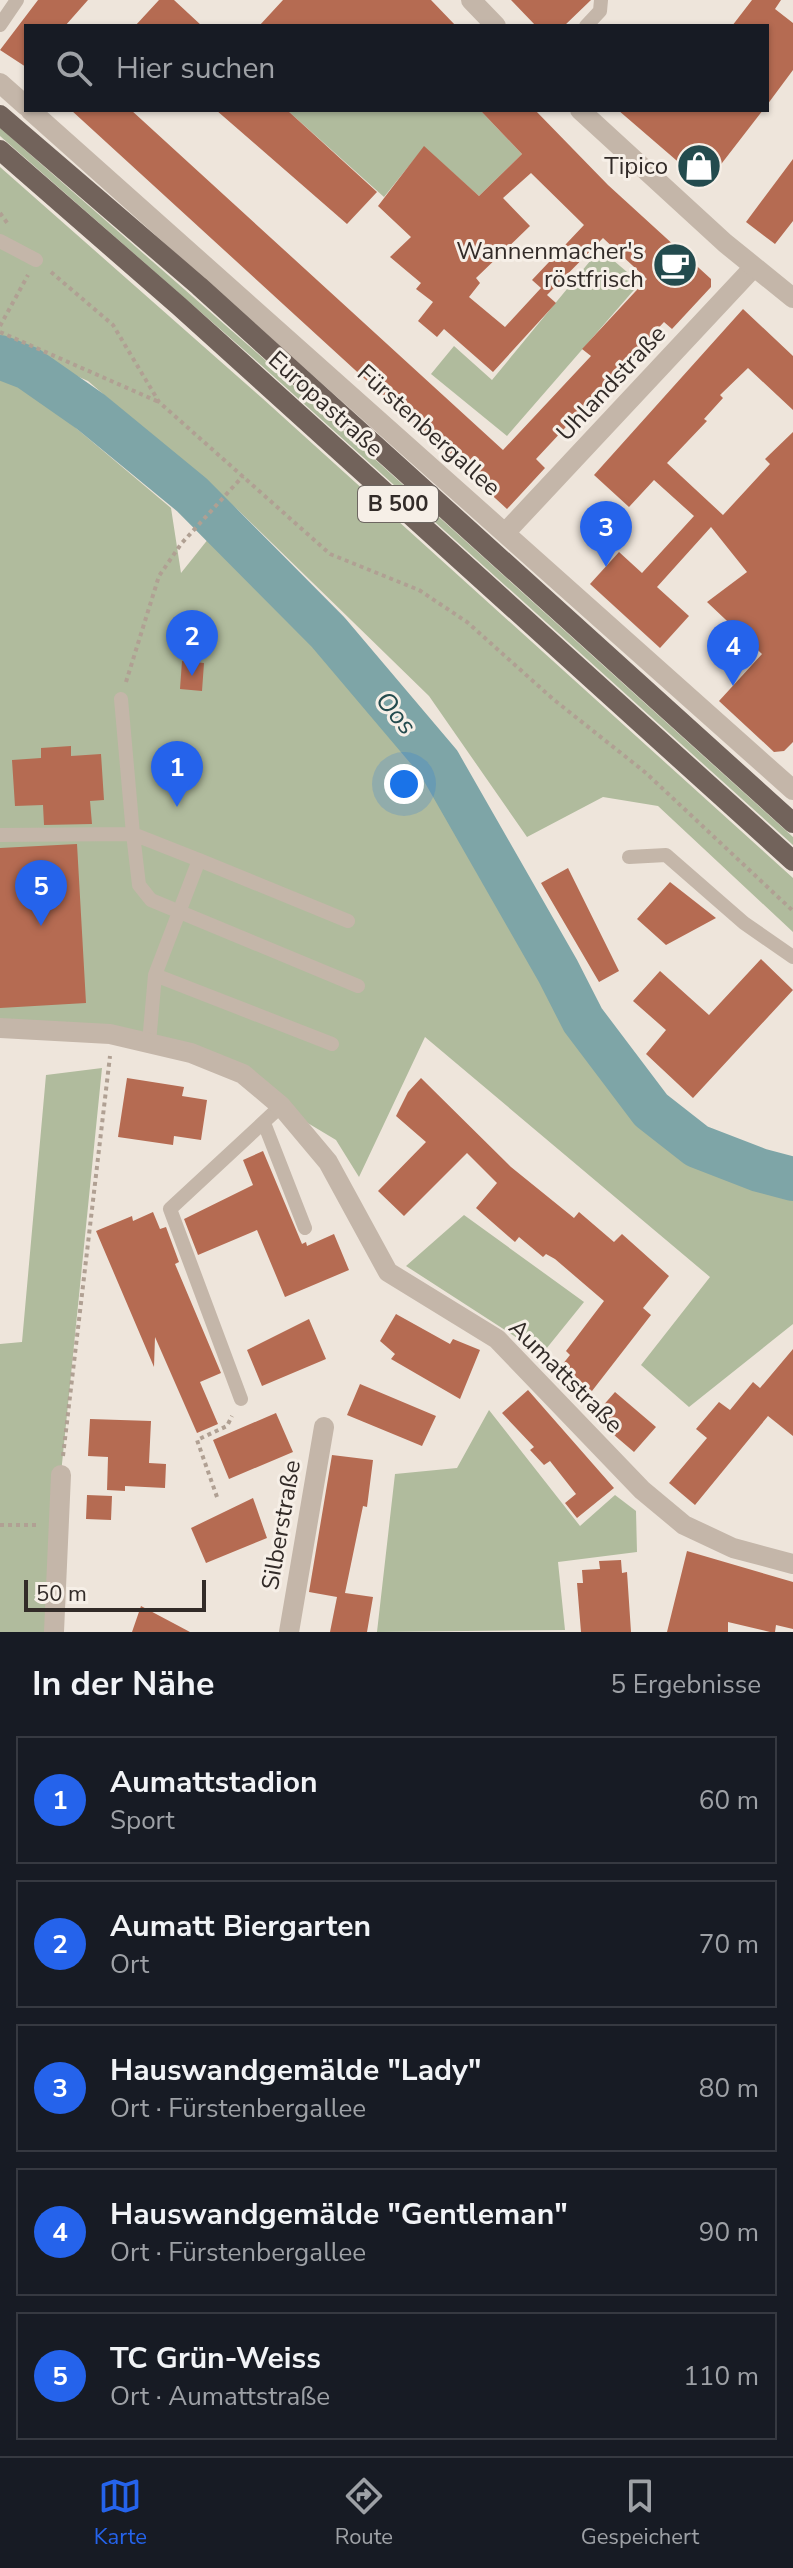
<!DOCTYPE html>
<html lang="de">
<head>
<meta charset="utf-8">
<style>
	:root { --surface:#171b24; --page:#242831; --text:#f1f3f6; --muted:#9ea1a6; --line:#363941; --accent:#2563eb }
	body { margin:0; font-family:"Nunito Sans",sans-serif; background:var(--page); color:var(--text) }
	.scale { position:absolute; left:24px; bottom:20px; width:182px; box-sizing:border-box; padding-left:8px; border:4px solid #322b28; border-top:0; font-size:22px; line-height:28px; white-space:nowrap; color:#322b28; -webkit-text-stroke:6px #f6efe7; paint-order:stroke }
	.you { position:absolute; left:404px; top:784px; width:28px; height:28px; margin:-20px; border:6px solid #fff; border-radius:50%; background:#1a73e8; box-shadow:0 0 0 12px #1a73e833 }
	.badge { display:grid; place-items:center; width:52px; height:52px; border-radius:50%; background:var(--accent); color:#fff; font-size:26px; font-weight:700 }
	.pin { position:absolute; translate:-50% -66px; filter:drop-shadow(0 2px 4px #0008) }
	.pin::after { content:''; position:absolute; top:42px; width:28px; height:24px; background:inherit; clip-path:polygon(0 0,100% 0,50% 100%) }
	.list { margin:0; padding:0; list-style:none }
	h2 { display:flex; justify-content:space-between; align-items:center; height:104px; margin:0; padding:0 32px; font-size:34px }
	h2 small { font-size:26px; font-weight:400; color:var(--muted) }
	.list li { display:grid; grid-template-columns:52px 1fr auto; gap:24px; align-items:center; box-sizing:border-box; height:128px; margin:0 16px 16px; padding:0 16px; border:2px solid var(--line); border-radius:0px }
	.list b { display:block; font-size:30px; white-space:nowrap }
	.list p { margin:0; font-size:26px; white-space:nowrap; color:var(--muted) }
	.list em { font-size:26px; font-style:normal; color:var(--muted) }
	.icon { flex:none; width:44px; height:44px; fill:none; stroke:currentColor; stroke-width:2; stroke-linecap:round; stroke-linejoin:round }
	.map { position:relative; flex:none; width:793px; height:1632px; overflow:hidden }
	.search { position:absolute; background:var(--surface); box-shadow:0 2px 6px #0004; left:24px; right:24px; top:24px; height:88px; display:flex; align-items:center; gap:20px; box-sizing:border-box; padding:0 28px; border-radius:0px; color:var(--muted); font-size:30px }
	.sheet { height:824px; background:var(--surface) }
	nav { display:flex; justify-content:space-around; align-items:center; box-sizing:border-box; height:112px; border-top:2px solid var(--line); background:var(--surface); font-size:22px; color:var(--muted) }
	nav a { display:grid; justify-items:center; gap:4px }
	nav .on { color:var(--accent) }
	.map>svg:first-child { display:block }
	.green { fill:#b0bb9d }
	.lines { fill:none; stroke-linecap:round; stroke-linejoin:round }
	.river { stroke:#7ea5a7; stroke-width:44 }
	.building { fill:#b56b52; fill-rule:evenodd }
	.path { stroke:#b0a093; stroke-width:4; stroke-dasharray:4 4; stroke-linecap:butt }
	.service { stroke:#c4b6a9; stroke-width:14 }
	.minor { stroke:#c4b6a9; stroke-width:20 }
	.tertiary { stroke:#c4b6a9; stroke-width:20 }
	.primary { stroke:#72635b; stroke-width:20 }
	.labels { text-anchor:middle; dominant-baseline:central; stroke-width:6; stroke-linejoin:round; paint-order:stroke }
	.shield { fill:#f6efe7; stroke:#6d6661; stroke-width:2 }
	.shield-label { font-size:22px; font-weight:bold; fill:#322b28 }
	.poi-label { font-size:24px; fill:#322b28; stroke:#f6efe7; text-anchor:end }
	.street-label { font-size:24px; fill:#322b28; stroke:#f6efe7 }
	.water-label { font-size:26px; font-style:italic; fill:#234b4e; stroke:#f6efe7 }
</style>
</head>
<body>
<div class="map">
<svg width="793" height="1632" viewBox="0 0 793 1632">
	<rect width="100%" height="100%" fill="#eee5db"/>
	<path class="green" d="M287,110h193l42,44 -43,42 -55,-49 -40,50z
		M0,128l265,232 528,477v8l-532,-480 -261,-229z
		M0,167l262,231 531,480v54l-135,-126 -55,-9 -76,40 -98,-141 -191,-186 -150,-129 -88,-39z
		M600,249l40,34 -133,153 -76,-62 23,-28 38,34z
		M0,372l19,8 152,128 10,65 28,-35 120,106 102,129 124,219 63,95 82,75 93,37v125l-104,83 -48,-42 69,-88 -285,-240 -66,140 -23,-37 -145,-87 -191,-25z
		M102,1068l-57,564h-45v-288l22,-2 24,-267z
		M464,1215l120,87 -42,52 -136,-88z
		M489,1410l91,116 35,-31 21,16 1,41 -79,10 7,68 -188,2 18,-158 62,-6z"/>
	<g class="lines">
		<path class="river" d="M0,357l28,11 63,44 101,83 136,137 111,131 119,208 25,49 68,90 46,36 62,24 34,9"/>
	</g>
	<path class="building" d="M38,0h50l-23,26h-39v41l-26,-17z
		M159,0h15l28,26h-67z
		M283,0h148l25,26h-197z
		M511,0h80l-27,26h-28z
		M752,0h29l-6,9 18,14v47l-26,35v-79h-35z
		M71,110h60l372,340 88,-94 -9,-7 65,-70 -44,-41 -56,57 9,8 -63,69 -49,-43 -7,8 -19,-16 15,-19 -17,-13 5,-6 -31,-26 21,-20 -33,-31 46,-60 55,50 43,-42 -42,-44h55l73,75 103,94v8l-39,42 -8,-7 -128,137 9,9 -38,41zM531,173l53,52 -52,55 9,8 -36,39 -36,-30 11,-14 -4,-5 54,-52 -27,-28z
		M216,110h71l90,82 -30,32z
		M618,110h145l-58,75z
		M793,159v62l-18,23 -29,-22z
		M743,309l50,47v54l-45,-42 -28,27 3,3 -19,21 3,2 -40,42 56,52 47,-51 -5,-5 28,-27v310l-9,9 -10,1 -55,-51 43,-47 -55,-52 40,-30 -36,-45 -54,60 32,29 -29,32 -70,-64 29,-32 23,21 52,-57 -40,-36 -25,27 -35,-32z
		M182,661l22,2 -2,28 -22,-2z
		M71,746v10l30,-2 3,46 -14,1 2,23 -48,1 -1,-20 -28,1 -3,-46 29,-2v-10z
		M77,844l9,159 -86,5v-160z
		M568,868l51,103 -20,11 -58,-99z
		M670,882l46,36 -50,27 -29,-26z
		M761,959l32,31 -100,108 -47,-44 20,-24 -33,-29 27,-30 49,44z
		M127,1078l57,9 -2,9 25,4 -6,40 -27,-4 -1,9 -55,-8z
		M421,1078l90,89 63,51 5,-6 35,30 8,-8 47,42 -26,32 8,7 -59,76 -30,-26 8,-10 -4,-4 38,-50 -49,-42 -9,-5 -3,3 -24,-20 -4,5 -39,-34 21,-25 -30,-30 -63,63 -26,-25 48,-49 -30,-26 12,-24z
		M263,1151l39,93 4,-2 1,4 27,-12 15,36 -64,27 -28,-67 -59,25 -14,-36 69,-34 -10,-25z
		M153,1212l7,17 6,-2 13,35 -4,2 46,109 -21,9 18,42 -21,9 -42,-96 -1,30 -58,-136 36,-15 1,5z
		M396,1314l54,30 3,-5 27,11 -20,49 -69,-40 4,-5 -15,-13z
		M309,1319l17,40 -64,27 -15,-36z
		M793,1349v87l-25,-20 -73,89 -26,-22 38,-45 -11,-9 23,-27 11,8 23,-28 7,6z
		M360,1384l76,32 -14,30 -75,-31z
		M528,1390l86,98 -37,30 -12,-15 11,-9 -26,-33 -6,4 -14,-15 4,-3 -32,-34z
		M615,1392l41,35 -22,25 -41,-35z
		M276,1413l17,39 -64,27 -16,-39z
		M90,1419l61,2 -2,42 17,1 -1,24 -40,-2v5l-18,-1 1,-33 -20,-1z
		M332,1455l41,5 -6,47 -4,-1 -18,87 28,4 -6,35h-37l7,-35 -28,-5z
		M87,1495l25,1 -1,24 -25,-1z
		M253,1498l14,40 -61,25 -15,-35z
		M687,1551l106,31v47l-17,-4 -1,7h-5l-42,-10v10h-61z
		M621,1560l1,13 5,-1 4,60h-50l-4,-49h6l-1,-13 18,-1 -1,-8z
		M141,1606l49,26h-58z"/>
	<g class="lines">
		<path class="path" d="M0,213l8,11
			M51,272l62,53 46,77 171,152 89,36 48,32 86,77 93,74 147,138
			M0,326l28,-51
			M0,332l159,70
			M126,682l33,-106 22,-32 62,-68
			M63,1456l47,-400
			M217,1497l-20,-57 30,-14 5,-10
			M0,1525h40"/>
		<path class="service" d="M0,25l17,-25
			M586,26l14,-15 1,-11
			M0,241l36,19
			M121,699l12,135 66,26 -44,115 -6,68
			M0,835l133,-1 6,51 12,15 207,86
			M629,857l37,-2 78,68 49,34
			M199,860l149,61
			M155,975l177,69
			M264,1123l41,105
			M241,1399l-71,-190 111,-103"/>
		<path class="minor" d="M0,83l26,23
			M30,110l763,680
			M505,533l248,-265
			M0,1028l110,6 81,19 52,21 38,32 47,56 60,110 109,67 145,151 42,35 49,23 60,16
			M54,1632l7,-157
			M289,1632l35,-205"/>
		<path class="tertiary" d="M471,0l25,26
			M580,110l145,133 68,55"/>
		<path class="primary" d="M0,115l199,171 594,537
			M0,150l179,156 614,555"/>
	</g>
	<defs>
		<g id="shop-disc" transform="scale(2.3)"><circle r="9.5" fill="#234b4e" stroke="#f6efe7"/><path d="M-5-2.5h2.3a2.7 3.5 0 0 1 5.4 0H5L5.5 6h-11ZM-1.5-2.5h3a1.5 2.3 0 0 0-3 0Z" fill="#fff"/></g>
		<g id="cafe-disc" transform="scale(2.3)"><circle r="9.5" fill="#234b4e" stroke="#f6efe7"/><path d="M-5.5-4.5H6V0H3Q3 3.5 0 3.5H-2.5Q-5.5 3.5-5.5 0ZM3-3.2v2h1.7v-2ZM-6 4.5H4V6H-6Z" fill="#fff"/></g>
	</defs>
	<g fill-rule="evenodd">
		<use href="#shop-disc" x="699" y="166"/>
		<use href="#cafe-disc" x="675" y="265"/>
	</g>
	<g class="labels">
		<rect class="shield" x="358" y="486" width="80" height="36" rx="6"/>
		<g class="shield-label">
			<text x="398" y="504">B 500</text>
		</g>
		<g class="poi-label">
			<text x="668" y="166">Tipico</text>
			<text x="644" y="251">Wannenmacher's<tspan x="644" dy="28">röstfrisch</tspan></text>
		</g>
		<g class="street-label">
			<text transform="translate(611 383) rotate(-47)">Uhlandstraße</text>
			<text transform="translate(326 404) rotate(42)">Europastraße</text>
			<text transform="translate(429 430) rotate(42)">Fürstenbergallee</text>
			<text transform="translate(566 1376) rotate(45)">Aumattstraße</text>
			<text transform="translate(281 1525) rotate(-80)">Silberstraße</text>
		</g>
		<g class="water-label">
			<text transform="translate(396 713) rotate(50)">Oos</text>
		</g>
	</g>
</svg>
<div class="scale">50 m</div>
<div class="you"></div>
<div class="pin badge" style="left:177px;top:807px">1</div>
<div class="pin badge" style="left:192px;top:676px">2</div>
<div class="pin badge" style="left:606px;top:567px">3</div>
<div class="pin badge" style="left:733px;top:686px">4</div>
<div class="pin badge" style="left:41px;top:926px">5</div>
<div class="search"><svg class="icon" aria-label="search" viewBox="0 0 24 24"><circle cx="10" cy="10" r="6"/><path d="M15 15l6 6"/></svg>Hier suchen</div>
</div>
<section class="sheet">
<h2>In der Nähe<small>5 Ergebnisse</small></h2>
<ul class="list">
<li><span class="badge">1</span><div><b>Aumattstadion</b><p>Sport</p></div><em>60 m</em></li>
<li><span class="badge">2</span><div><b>Aumatt Biergarten</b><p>Ort</p></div><em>70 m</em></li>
<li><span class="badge">3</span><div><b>Hauswandgemälde &quot;Lady&quot;</b><p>Ort · Fürstenbergallee</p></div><em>80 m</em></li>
<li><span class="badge">4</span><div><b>Hauswandgemälde &quot;Gentleman&quot;</b><p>Ort · Fürstenbergallee</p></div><em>90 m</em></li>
<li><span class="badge">5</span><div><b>TC Grün-Weiss</b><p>Ort · Aumattstraße</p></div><em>110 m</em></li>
</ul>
</section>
<nav>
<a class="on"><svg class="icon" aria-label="map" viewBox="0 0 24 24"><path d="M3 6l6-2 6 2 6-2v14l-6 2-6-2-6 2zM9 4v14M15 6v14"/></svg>Karte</a>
<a><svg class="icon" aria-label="directions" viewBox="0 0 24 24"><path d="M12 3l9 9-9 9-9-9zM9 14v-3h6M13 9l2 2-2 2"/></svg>Route</a>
<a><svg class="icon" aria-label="saved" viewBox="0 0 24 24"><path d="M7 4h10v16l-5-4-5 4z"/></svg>Gespeichert</a>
</nav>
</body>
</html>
